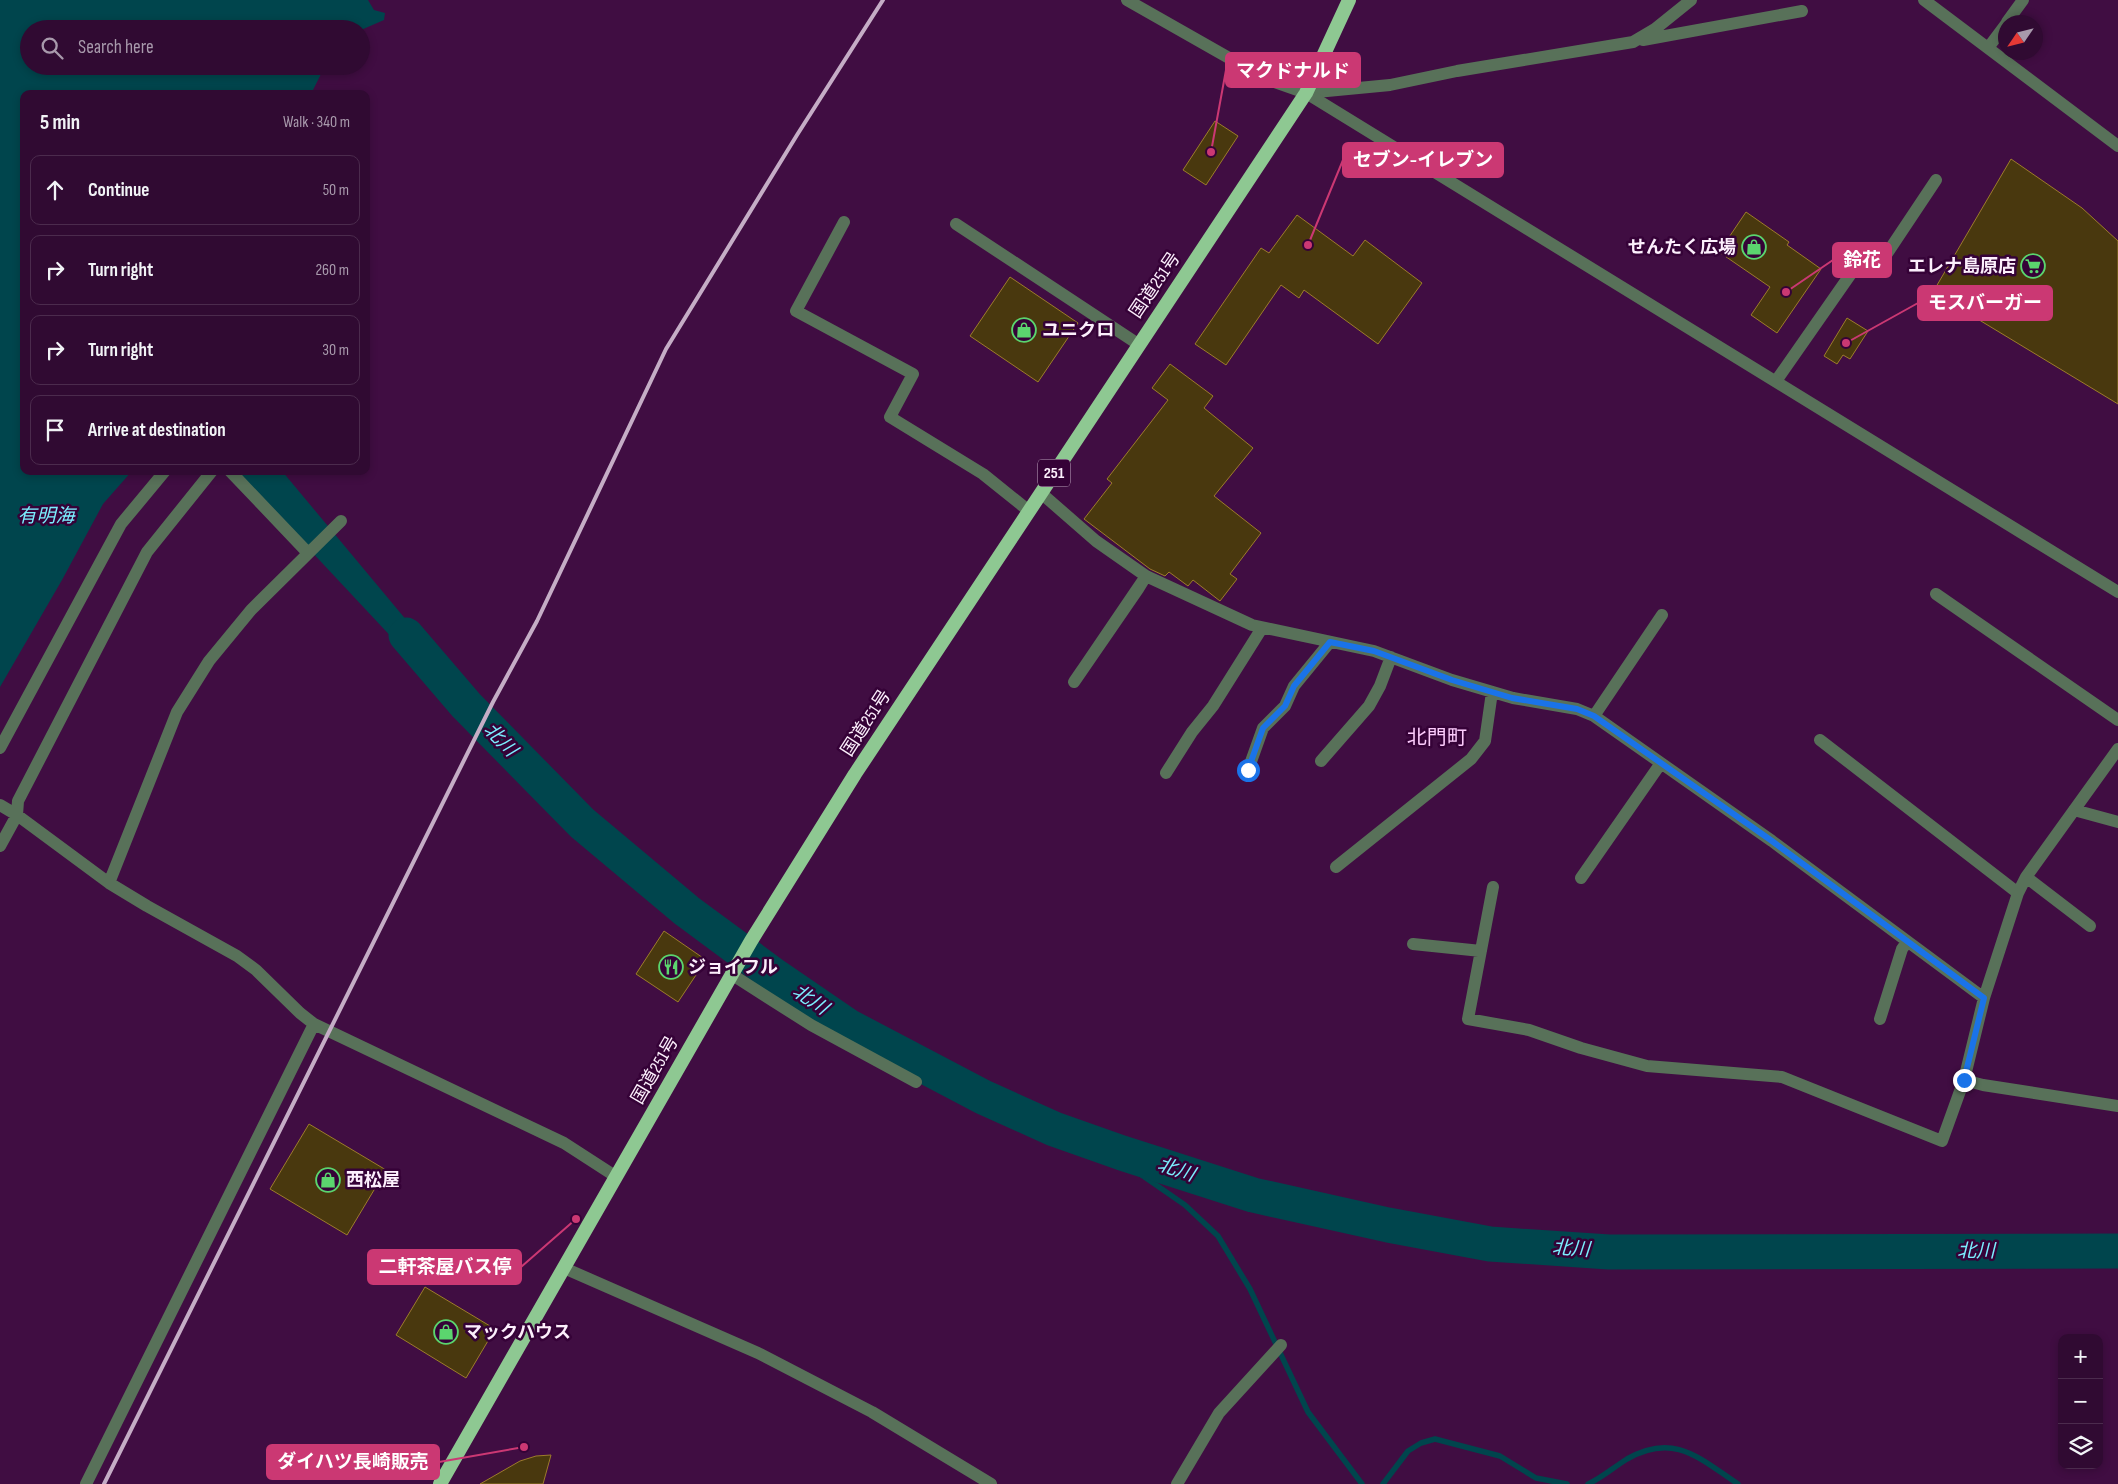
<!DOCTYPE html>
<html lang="en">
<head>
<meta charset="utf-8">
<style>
	:root { --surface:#300a32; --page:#3c183e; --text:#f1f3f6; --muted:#a89aac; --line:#4b2b4d }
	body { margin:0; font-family:"Sofia Sans Condensed","Noto Sans JP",sans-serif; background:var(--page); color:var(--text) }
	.controls { position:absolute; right:15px; bottom:15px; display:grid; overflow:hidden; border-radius:10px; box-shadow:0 2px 8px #0003 }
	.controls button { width:45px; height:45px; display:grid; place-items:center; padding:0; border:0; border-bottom:1px solid var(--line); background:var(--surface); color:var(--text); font:25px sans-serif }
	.compass { position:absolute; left:1998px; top:15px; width:45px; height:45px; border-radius:50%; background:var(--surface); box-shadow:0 2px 8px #0003; rotate:235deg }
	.stop { position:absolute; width:15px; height:15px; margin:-11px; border:4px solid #1a73e8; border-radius:50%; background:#fff }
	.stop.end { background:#1a73e8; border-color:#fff; box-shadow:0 1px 5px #0008 }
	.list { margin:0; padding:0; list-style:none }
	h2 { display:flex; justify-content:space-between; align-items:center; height:65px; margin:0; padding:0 20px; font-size:21px }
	h2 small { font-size:16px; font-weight:400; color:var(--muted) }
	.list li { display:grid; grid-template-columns:32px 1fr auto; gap:15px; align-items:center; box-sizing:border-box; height:70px; margin:0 10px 10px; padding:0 10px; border:1px solid var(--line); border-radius:10px }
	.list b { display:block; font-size:19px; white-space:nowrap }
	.list em { font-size:16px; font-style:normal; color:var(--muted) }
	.icon { flex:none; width:28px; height:28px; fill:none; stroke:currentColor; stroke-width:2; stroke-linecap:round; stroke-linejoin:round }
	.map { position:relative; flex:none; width:2118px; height:1484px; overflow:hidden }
	.search { position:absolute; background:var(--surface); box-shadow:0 2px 8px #0003; left:20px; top:20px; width:350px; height:55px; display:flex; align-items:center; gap:12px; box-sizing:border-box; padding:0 18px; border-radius:28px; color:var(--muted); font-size:19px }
	.panel { position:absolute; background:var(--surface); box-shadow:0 2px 8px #0003; left:20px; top:90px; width:350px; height:385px; border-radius:10px }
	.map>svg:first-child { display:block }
	.water { fill:#00454d }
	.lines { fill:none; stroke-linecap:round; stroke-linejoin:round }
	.stream { stroke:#00454d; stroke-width:5.5 }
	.river { stroke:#00454d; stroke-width:35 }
	.building { fill:#49380e; stroke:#9c7c2b }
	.minor { stroke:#587159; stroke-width:12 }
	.tertiary { stroke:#587159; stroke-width:12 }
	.trunk { stroke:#8ec892; stroke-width:14 }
	.rail { stroke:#c5adc6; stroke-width:4 }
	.route { stroke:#1a73e8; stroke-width:6 }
	.labels { text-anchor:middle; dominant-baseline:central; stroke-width:5; stroke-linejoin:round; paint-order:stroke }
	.shield { fill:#350237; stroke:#c0a8c1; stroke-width:1 }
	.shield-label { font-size:16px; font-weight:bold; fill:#fceffc }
	.poi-label { font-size:18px; font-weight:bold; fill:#fceffc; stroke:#350237; text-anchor:start }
	.street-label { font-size:18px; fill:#fceffc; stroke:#350237 }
	.water-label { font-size:19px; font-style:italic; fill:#7beffe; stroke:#350237 }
	.quarter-label { font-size:20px; fill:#fccbfc; stroke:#350237 }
	.leader { fill:none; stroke:#cb3873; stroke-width:2 }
	.callout-dot { fill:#cb3873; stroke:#350237; stroke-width:2 }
	.callout { fill:#cb3873; stroke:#cb3873; stroke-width:2 }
	.callout-label { font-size:19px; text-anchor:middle; font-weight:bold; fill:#fff }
</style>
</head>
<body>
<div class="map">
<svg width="2118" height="1484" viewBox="0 0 2118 1484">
	<rect width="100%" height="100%" fill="#400d42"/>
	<path class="water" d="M0,0h368l6,10 11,3 -1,7 -23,10 -332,-1v37h296l-14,28h-287v377h108l-29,33 -41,76 -62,107z
		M236,471h46l131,157 -16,15z"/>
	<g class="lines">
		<path class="stream" d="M1122,1153l11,16 52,36 33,31 32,53 58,123 54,72
			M1383,1484l25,-33 13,-8 14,-4 65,17 36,22 31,6
			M1588,1484c14,-6 26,-17 39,-25 47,-27 72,-1 111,25"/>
		<path class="river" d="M406,635l60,70 116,118 105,88 88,65 73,50 135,71 71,32 68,24 131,42 135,30 102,19 119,8 509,-1"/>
	</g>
	<path class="building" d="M1215,121l23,15 -32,49 -23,-15z
		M2011,159l71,49 36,33v163l-185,-112z
		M1746,212l43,30 -2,3 34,24 -44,64 -26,-18 19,-28 -51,-35z
		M1297,215l56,41 12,-16 57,43 -44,61 -74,-54 -5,8 -18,-13 -55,80 -31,-21 66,-96 8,5z
		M1010,277l68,46 -40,59 -68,-46z
		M1847,318l21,13 -18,28 -7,-4 -6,9 -13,-8z
		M1170,364l43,32 -9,12 49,40 -39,48 47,37 -31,41 7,5 -17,22 -27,-21 -5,6 -19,-14 -4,4 -15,-7 -66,-50 28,-36 -5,-4 61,-79 -16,-12z
		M664,931l42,29 -28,42 -42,-28z
		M309,1124l77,46 -39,65 -77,-46z
		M425,1287l70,42 -29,49 -70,-43z
		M551,1455l-8,29h-63l40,-23 16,-5z"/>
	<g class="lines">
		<path class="minor" d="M1127,0l139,79 40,14 84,-8 67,-14 176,-29 22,-13 36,-29
			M1924,0l194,146
			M2007,22l16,-22
			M1643,40l159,-29
			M1988,48l18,-24
			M844,222l-48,89 117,63 -23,43 93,57 46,37
			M956,224l182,120
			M1776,381l81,-116 25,-4 54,-81
			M230,471l78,82
			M1041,493l55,48 50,35 106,49 122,26 78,29 61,18 64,11 17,7 178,125 212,157
			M1146,576l-8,13 -64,93z
			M1936,594l182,126
			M1594,716l68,-101
			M1820,740l198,153
			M0,748l121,-224 44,-53
			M1321,761l48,-55 11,-20 11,-29
			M1248,770l15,-42 22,-22 9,-20 36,-44
			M1166,773l26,-41 21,-26 49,-78
			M0,805l17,10 92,68 38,23 90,50 19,14 44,43 14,11 250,119 51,33
			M2074,810l44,12
			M0,846l17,-31 1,-14 129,-249 65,-81
			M1336,867l135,-108 14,-18 7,-49
			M2026,877l64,49
			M1581,878l80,-115
			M109,883l68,-171 32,-51 42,-51 90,-89
			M1493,887l-25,132 61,11 52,18 66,18 135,11 160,64 22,-61 20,-82 34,-105 8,-16 92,-128
			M1413,944l68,7
			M731,974l80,51 105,57
			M1880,1019l22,-70 5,-7
			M1964,1080l19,5 135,21
			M564,1268l194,85 114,59 119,72
			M86,1484l228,-460
			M1177,1484l42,-71 62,-68"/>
		<path class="tertiary" d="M1306,93l812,499"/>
		<path class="trunk" d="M440,1484l311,-543 104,-167 451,-681 43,-93"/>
		<path class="rail" d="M104,1484l389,-782 44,-81 129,-272 131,-214 86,-135"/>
	</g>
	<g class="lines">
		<path class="route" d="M1248,770l15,-42 22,-22 9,-20 36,-44 44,9 78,29 60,18 65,11 17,7 178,125 212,157 -20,82"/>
	</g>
	<defs>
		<g id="shop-ring" transform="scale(1.25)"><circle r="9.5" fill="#350237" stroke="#5bd56e" stroke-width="1.5"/><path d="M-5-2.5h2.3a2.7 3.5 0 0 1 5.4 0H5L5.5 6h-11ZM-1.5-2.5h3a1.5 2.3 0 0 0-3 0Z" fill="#5bd56e"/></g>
		<g id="supermarket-ring" transform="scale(1.25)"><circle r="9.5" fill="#350237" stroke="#5bd56e" stroke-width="1.5"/><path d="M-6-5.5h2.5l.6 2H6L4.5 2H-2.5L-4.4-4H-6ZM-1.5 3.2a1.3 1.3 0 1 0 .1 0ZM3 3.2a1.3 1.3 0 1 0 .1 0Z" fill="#5bd56e"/></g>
		<g id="restaurant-ring" transform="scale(1.25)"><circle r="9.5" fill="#350237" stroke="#5bd56e" stroke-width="1.5"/><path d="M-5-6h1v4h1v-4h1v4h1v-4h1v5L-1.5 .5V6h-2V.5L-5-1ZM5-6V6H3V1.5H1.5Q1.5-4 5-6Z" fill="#5bd56e"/></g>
	</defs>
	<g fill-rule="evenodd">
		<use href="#shop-ring" x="1754" y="247"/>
		<use href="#supermarket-ring" x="2033" y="266"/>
		<use href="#shop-ring" x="1024" y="330"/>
		<use href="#restaurant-ring" x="671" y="967"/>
		<use href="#shop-ring" x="328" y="1180"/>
		<use href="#shop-ring" x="446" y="1332"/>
	</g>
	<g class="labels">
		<rect class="shield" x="1038" y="459.5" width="32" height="27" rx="4"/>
		<g class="shield-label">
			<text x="1054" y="473">251</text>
		</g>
		<g class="poi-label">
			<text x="1736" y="247" text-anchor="end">せんたく広場</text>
			<text x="2016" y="266" text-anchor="end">エレナ島原店</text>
			<text x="1042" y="330">ユニクロ</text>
			<text x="688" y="967">ジョイフル</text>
			<text x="346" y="1180">西松屋</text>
			<text x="464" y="1332">マックハウス</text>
		</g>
		<g class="street-label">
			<text transform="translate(1155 285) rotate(-56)">国道251号</text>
			<text transform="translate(866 723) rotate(-57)">国道251号</text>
			<text transform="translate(655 1070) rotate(-60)">国道251号</text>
		</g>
		<g class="water-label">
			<text x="46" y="516">有明海</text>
			<text transform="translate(500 740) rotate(45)">北川</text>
			<text transform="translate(810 1000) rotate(34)">北川</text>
			<text transform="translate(1176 1170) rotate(18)">北川</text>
			<text transform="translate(1571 1249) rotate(4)">北川</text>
			<text x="1976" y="1251">北川</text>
		</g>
		<g class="quarter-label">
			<text x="1437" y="738">北門町</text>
		</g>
	</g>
	<path class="leader" d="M1211 152L1226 70M1308 245L1343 160M1786 292L1833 260M1846 343L1918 303M576 1219L521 1267M524 1447L439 1462"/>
	<g class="callout-dot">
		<circle cx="1211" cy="152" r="5"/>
		<circle cx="1308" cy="245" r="5"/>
		<circle cx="1786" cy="292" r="5"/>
		<circle cx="1846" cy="343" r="5"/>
		<circle cx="576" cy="1219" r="5"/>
		<circle cx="524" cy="1447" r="5"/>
	</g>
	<g class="callout">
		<rect x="1226" y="53" width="134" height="34" rx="5"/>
		<rect x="1343" y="143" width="160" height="34" rx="5"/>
		<rect x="1833" y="243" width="58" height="34" rx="5"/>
		<rect x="1918" y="286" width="134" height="34" rx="5"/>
		<rect x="368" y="1250" width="153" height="34" rx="5"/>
		<rect x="267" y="1445" width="172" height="34" rx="5"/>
	</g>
	<g class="callout-label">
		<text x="1293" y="77">マクドナルド</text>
		<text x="1423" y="166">セブン-イレブン</text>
		<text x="1862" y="266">鈴花</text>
		<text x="1985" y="309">モスバーガー</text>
		<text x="445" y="1273">二軒茶屋バス停</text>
		<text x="353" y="1468">ダイハツ長崎販売</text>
	</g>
</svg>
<div class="controls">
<button>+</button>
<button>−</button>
<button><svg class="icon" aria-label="layers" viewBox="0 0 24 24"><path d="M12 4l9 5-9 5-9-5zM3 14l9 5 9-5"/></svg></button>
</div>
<svg class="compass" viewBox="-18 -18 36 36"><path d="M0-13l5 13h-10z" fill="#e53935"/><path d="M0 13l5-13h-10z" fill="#a89aac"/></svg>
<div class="stop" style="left:1248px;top:770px"></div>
<div class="stop end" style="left:1964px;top:1080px"></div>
<div class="search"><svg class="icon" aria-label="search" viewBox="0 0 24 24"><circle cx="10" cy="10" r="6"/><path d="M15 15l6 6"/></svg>Search here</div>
<section class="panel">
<h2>5 min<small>Walk · 340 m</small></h2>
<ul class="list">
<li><svg class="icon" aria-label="ahead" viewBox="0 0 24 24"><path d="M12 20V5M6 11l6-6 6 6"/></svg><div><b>Continue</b></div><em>50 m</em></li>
<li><svg class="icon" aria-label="right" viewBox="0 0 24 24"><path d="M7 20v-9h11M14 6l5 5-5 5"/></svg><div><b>Turn right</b></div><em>260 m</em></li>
<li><svg class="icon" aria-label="right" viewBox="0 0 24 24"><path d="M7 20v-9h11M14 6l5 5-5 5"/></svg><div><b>Turn right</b></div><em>30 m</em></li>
<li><svg class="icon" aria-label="arrive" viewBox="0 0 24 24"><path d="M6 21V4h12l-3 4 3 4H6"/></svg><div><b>Arrive at destination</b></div></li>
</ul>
</section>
</div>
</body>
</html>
